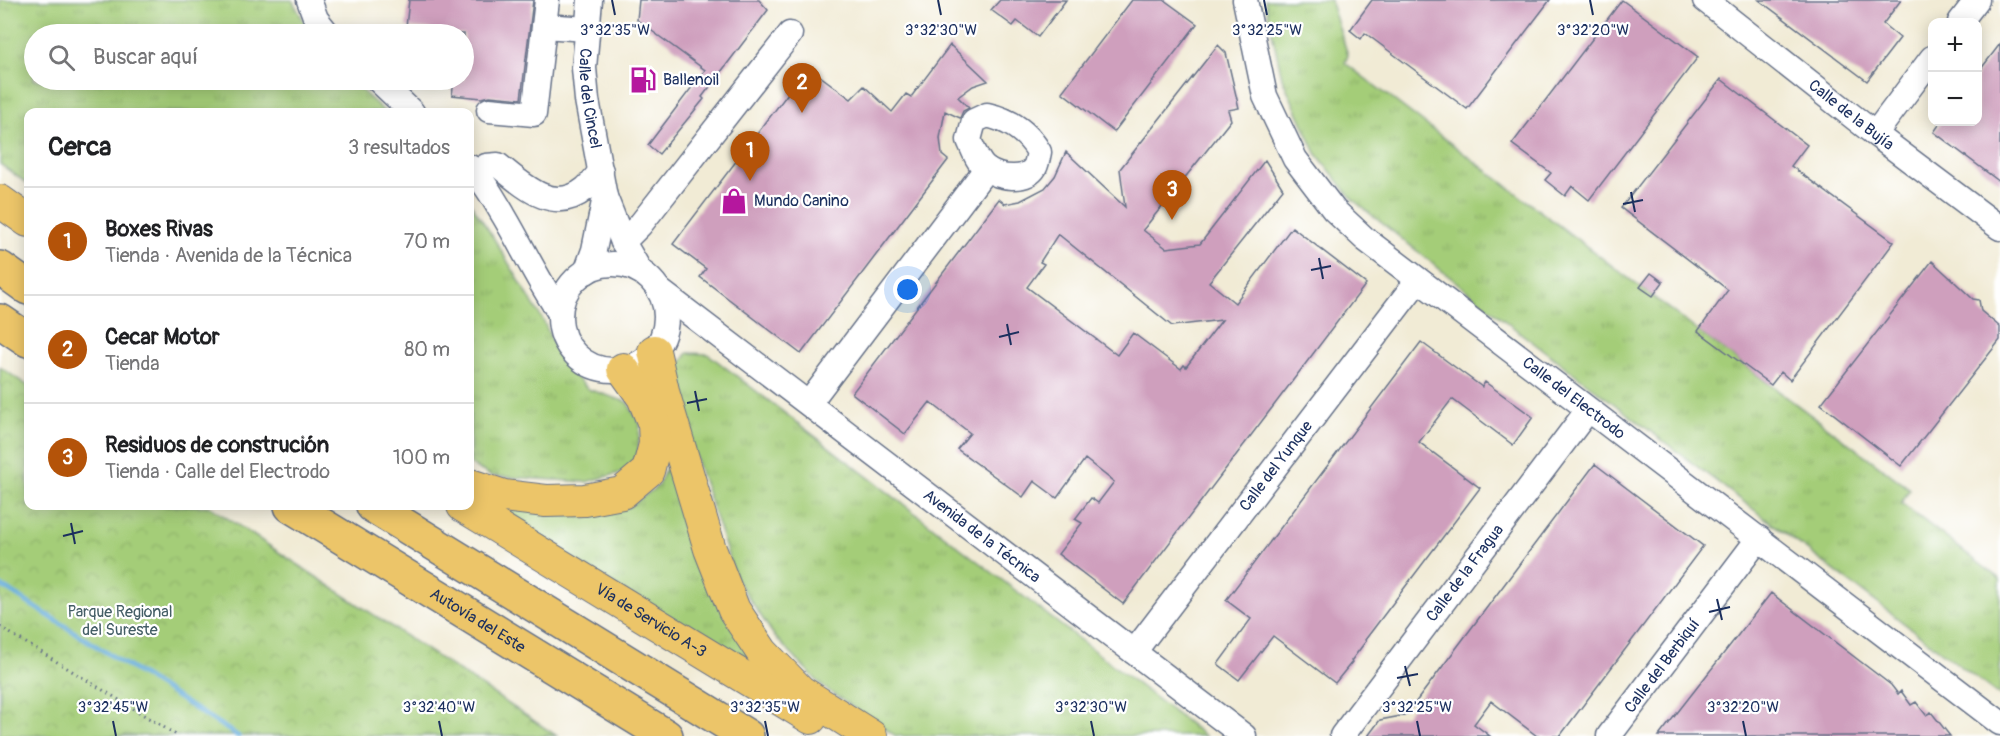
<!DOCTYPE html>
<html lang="es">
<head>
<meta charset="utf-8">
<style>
	:root { --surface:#fff; --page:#f2f2f2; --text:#202124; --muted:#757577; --line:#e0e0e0; --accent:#b45309 }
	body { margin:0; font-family:Pangolin,sans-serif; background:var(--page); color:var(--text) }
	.controls { position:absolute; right:18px; top:18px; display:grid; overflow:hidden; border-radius:12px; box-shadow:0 3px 15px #0003 }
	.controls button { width:54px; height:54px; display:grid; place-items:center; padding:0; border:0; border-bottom:2px solid var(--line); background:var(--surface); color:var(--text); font:30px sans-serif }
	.you { position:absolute; left:908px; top:290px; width:21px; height:21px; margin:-15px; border:4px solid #fff; border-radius:50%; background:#1a73e8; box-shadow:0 0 0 9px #1a73e833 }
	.badge { display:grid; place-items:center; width:39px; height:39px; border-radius:50%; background:var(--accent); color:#fff; font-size:20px; font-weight:700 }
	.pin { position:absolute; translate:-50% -50px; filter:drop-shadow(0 2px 3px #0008) }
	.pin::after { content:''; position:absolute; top:32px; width:21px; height:18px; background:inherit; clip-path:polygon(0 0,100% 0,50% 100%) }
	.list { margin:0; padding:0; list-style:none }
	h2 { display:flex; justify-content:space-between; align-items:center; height:78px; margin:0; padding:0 24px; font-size:26px }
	h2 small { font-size:20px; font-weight:400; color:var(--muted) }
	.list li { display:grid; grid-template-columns:39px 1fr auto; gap:18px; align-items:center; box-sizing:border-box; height:108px; padding:0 24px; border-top:2px solid var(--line) }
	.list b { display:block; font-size:22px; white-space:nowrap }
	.list p { margin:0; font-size:20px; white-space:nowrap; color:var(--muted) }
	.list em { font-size:20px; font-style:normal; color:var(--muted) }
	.icon { flex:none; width:33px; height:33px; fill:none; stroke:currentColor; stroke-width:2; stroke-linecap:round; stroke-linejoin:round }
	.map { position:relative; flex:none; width:2000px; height:736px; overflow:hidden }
	.search { position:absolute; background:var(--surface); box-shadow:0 3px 15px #0003; left:24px; top:24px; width:450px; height:66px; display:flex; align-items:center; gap:15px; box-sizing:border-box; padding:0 21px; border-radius:33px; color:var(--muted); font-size:22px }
	.panel { position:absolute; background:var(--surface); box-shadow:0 3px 15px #0003; left:24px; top:108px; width:450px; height:402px; border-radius:12px }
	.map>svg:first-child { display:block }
	.grass { fill:url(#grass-tufts); stroke:#607e6b; stroke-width:1.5 }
	.park { fill:url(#park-crowns); stroke:#607e6b; stroke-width:1.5 }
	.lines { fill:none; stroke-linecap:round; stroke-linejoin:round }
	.stream { stroke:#66addd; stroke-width:5 }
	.building { fill:#cf9fbd; fill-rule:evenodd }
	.minor-casing { stroke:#667188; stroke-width:27 }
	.major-casing { stroke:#667188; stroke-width:34 }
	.highway-casing { stroke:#667188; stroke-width:36 }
	.path { stroke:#667188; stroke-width:3; stroke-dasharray:1.5 4.5; stroke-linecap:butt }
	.minor { stroke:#fff; stroke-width:24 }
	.major { stroke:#ecc569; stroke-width:32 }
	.highway { stroke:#ecc569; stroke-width:33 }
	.ticks { fill:none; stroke:#1b2f5e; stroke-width:2 }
	.labels { text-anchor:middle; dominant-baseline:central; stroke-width:4.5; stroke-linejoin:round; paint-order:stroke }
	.poi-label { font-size:16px; fill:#1b2f5e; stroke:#fff; text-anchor:start }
	.street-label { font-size:16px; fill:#1b2f5e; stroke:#fff }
	.park-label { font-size:16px; fill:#445e66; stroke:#fff }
	.ticks-label { font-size:15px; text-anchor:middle; fill:#1b2f5e; stroke:#fff; stroke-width:4.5; stroke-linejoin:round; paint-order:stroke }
</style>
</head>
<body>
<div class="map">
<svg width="2000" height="736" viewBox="0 0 2000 736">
	<defs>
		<pattern id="grass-tufts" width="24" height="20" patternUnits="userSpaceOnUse" patternTransform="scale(1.5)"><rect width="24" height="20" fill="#a4cd78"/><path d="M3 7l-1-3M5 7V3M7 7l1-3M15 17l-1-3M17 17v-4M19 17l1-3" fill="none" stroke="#8db06a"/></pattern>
		<pattern id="park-crowns" width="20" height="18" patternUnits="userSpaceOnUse" patternTransform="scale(1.5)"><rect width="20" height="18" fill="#a4cd78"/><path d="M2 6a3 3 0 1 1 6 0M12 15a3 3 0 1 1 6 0" fill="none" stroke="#8db06a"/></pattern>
	</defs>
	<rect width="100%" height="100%" fill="#fff"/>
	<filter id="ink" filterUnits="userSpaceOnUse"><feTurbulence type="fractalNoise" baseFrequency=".0167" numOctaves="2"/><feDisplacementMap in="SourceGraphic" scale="12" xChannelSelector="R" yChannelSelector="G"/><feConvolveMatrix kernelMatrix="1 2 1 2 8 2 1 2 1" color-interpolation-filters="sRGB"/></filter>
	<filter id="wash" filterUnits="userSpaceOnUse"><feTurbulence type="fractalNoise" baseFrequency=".008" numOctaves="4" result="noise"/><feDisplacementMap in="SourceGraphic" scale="24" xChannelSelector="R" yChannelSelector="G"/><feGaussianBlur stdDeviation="1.35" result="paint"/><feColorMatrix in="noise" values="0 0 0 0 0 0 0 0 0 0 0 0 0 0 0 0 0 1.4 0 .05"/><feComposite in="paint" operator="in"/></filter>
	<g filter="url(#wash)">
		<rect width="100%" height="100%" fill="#f1ebd5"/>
		<path class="grass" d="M0,0h292l19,34h-277v46h316l35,32h-357v72l-28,-20z
			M1265,0h65l18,55 -3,8 353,268 212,158 -9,14 99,76v117l-490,-371 -157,-125 -37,-47 -34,-75z
			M470,203l20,29 53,88 19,43 26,26 39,13 13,22 -2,29 -11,18 -41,11 -95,-6 -21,-12z
			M688,353l20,1 497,382h-309l-73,-49 -48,-50 -39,-58 -44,-132 -19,-73z
			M669,462l81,193 -7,8 -244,-148 4,-8 78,8 48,-8 29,-21z"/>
		<path class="park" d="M0,367l28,19v120h181l348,230h-557z"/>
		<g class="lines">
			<path class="stream" d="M0,585l238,151"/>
		</g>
		<g id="blocks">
			<path class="building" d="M409,0h124l-12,99 -31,-3 -8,2 -30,-3 2,-15h10v-46h-32l1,-5 -27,-2z
				M639,0h120l9,10 -66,87 2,2 -45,55 -11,-9 57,-75 -68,-50z
				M1000,0h66l-28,37 -21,-16 -4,5 -22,-16z
				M1132,0h32l33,24 -83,108 -52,-40z
				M1372,0h178l-83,109 -102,-76 -4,6 -11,-9z
				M1622,0l76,57 -109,143 -17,-14 -7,10 -20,-16 6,-7 -39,-29z
				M1759,0h142l-18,24 17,14 -33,43z
				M2000,44v138l-66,-50 7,-10h36v-48z
				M950,45l38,36 -15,5 -15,11 11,11 -6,3 -3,7 -15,-7 -5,27 2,17 6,5 -147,194 -101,-77 6,-8 -33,-25 135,-177 43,32 13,-13 28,26 14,-18 5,3z
				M1218,45l8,8 13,55 -11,2 3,10 -88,110 23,18 34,-4 65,-84 18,29 -74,93 26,21 57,-76 74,57 -243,320 -65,-50 24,-31 -7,-4 16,-21 7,5 16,-21 -29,-23 -28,39 -23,-17 -11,16 -66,-48 13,-16 -40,-31 -25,32 -53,-41 147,-194 6,5 15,-3 25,-13 10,-12 11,-24 59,55 -5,-38zM1058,234l114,92 50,-6 -36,47 -2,-2 -3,4 -48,-36 -16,22 -90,-68 17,-23 -4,-2z
				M1721,79l86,66 -16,21 103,76 -104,138 -9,-8 -10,13 -73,-54 30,-41 -107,-82z
				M1932,261l41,38 6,1 2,11 19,16v13l-99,126 -80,-62z
				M1651,273l12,9 -10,14 -13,-9z
				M1421,342l61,45 3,-5 48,35 -20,28 -61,-46 -33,43 61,46 -115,152 1,1 -15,20 1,1 -17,21 -62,-47 -34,44 -21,-16 33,-45 -25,-19z
				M1595,464l108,82 -143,190h-23l-46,-35 -17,23 16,12h-122l12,-16 26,-5z
				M1771,593l120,92 7,9 3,-3 10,14 5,-3 10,13 5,-3 19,24h-291z"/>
		</g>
	</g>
	<g filter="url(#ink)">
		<use href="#blocks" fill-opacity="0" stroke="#667188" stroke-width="1.5"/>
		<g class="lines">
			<g class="minor-casing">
				<g id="minor">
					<path d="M309,0l7,19 12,15"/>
					<path id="s1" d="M590,0l-6,68 3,32 18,97 18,45 17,29"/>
					<path id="s2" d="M1245,0l20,96 30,63 39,51 31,29 635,484"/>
					<path id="s3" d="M1705,0l170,134 125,94"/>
					<path d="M1960,22l17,-22"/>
					<path d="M544,26l43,3"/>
					<path d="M378,80l34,32"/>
					<path d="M489,110l45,4 13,-114"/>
					<path d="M987,115c23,5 40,16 52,37 -1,5 -2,11 -4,15 -9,15 -36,11 -49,2 -8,-6 -13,-20 -17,-29l5,-19z"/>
					<path d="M1875,134l57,-76"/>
					<path d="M470,167c14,14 24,32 34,49 19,32 35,67 56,97"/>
					<path d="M476,173l10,-7 12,-1c25,20 55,50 87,24 6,-5 11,-12 16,-18"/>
					<path d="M623,242l17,-17 150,-191"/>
					<circle cx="613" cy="317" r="53"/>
					<path d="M586,272l8,-22 11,-53"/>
					<path id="s4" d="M659,290l585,446"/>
					<path d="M809,403l177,-234"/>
					<path id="s5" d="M1134,652l284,-372"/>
					<path id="s6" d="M1342,736l246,-326"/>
					<path id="s7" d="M1609,736l150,-198"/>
				</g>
			</g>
			<g class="major-casing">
				<g id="major">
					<path d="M0,201l28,20"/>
					<path d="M654,351l10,44 46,154 24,61 28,42 38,39 71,45"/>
					<path d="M470,485l34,11 42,5 39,-1 37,-7 26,-22 7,-27 -1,-20 -11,-27 -20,-28"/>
					<path id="s8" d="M463,506l348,212"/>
				</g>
			</g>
			<g class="highway-casing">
				<g id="highway">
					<path d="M0,268l28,20"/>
					<path d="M0,321l28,19"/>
					<path id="s9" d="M291,506l375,230"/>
					<path d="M373,506l374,230"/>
				</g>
			</g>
			<path class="path" d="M0,627l178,109"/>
			<use href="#minor" class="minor"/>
			<use href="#major" class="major"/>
			<use href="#highway" class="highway"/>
		</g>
	</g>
	<path class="ticks" d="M612,0l3,15M938,0l3,15M1264,0l3,15M1590,0l3,15M1631,192l4,20M1623,204l20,-4M1319,258l4,21M1311,270l20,-4M1007,324l4,21M999,337l20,-5M695,391l4,20M687,403l20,-4M71,523l4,21M63,536l20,-5M1717,599l5,21M1709,612l21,-5M1405,666l5,20M1397,678l21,-4M113,721l3,15M439,721l3,15M765,721l3,15M1091,721l3,15M1417,721l3,15M1743,721l3,15"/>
	<defs>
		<g id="fuel-bare" transform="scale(2.07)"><path d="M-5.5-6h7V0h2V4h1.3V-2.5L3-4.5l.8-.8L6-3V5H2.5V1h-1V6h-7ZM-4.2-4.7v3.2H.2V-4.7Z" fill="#b5179e" stroke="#fff" stroke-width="2.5" paint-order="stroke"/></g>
		<g id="shop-bare" transform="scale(2.07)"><path d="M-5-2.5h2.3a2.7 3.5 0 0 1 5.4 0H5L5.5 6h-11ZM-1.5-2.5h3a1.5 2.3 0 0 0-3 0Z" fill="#b5179e" stroke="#fff" stroke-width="2.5" paint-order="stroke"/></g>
	</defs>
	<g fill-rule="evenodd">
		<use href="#fuel-bare" x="643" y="80"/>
		<use href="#shop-bare" x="734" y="201"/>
	</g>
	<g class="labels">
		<g class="poi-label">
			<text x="663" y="80">Ballenoil</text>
			<text x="754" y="201">Mundo Canino</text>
		</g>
		<g class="street-label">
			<text stroke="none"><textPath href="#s1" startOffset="99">Calle del Cincel</textPath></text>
			<text stroke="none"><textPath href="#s3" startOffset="186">Calle de la Bujía</textPath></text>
			<text stroke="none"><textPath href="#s2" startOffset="537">Calle del Electrodo</textPath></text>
			<text stroke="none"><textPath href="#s5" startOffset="234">Calle del Yunque</textPath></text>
			<text stroke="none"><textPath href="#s4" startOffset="406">Avenida de la Técnica</textPath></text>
			<text stroke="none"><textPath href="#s6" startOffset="204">Calle de la Fragua</textPath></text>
			<text stroke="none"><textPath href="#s9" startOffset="219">Autovía del Este</textPath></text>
			<text stroke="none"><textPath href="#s8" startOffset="220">Vía de Servicio A-3</textPath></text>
			<text stroke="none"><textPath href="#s7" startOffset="88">Calle del Berbiquí</textPath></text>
		</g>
		<g class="park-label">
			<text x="120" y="612">Parque Regional<tspan x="120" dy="18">del Sureste</tspan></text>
		</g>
	</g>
	<g class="ticks-label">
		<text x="615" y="35">3°32'35"W</text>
		<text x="941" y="35">3°32'30"W</text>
		<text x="1267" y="35">3°32'25"W</text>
		<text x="1593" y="35">3°32'20"W</text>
		<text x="113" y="712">3°32'45"W</text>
		<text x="439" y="712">3°32'40"W</text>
		<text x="765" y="712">3°32'35"W</text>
		<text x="1091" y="712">3°32'30"W</text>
		<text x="1417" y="712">3°32'25"W</text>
		<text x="1743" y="712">3°32'20"W</text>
	</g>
</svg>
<div class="controls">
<button>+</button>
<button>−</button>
</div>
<div class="you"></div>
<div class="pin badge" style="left:750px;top:181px">1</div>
<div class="pin badge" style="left:802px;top:113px">2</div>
<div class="pin badge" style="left:1172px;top:220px">3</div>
<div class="search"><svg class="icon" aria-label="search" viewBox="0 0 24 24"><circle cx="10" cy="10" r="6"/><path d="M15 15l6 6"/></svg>Buscar aquí</div>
<section class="panel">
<h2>Cerca<small>3 resultados</small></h2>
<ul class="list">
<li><span class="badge">1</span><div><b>Boxes Rivas</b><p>Tienda · Avenida de la Técnica</p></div><em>70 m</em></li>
<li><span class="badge">2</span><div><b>Cecar Motor</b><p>Tienda</p></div><em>80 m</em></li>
<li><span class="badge">3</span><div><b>Residuos de construción</b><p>Tienda · Calle del Electrodo</p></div><em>100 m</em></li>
</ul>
</section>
</div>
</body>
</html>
